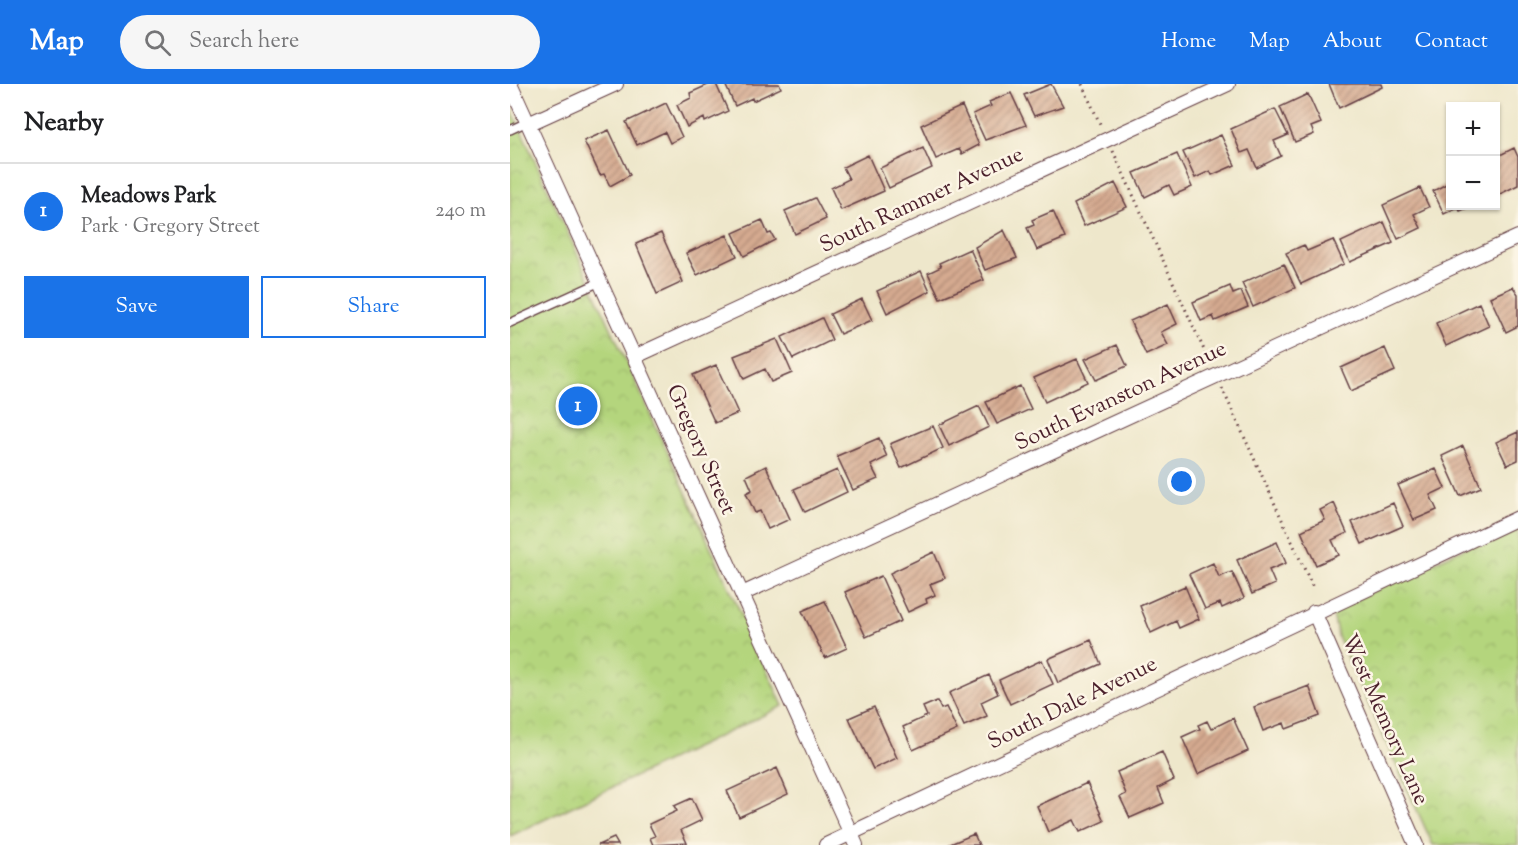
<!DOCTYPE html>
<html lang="en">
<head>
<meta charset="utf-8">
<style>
	:root { --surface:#fff; --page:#f6f6f6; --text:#202124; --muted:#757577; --line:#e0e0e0; --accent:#1a73e8 }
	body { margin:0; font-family:"Sorts Mill Goudy",serif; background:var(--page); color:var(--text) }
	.controls { position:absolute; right:18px; top:18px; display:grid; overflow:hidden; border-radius:0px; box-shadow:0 2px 4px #0004 }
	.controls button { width:54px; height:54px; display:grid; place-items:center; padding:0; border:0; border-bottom:2px solid var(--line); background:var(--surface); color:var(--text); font:30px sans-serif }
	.you { position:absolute; left:672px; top:398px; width:21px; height:21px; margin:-15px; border:4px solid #fff; border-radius:50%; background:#1a73e8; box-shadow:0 0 0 9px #1a73e833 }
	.badge { display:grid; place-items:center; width:39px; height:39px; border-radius:50%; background:var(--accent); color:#fff; font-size:20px; font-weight:700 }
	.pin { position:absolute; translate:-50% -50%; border:3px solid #fff; box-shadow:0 2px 6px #0006 }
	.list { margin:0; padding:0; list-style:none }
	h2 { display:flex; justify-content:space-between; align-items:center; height:78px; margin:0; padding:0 24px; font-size:26px }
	h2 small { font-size:20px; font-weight:400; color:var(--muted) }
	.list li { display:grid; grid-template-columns:39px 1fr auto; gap:18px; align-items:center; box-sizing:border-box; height:96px; padding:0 24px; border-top:2px solid var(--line) }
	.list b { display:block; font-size:22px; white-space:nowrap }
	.list p { margin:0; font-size:20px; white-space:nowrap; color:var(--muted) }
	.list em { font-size:20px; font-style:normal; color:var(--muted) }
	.actions { display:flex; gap:12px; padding:18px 24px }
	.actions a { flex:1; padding:14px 0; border:2px solid var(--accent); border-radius:0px; text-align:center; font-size:21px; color:var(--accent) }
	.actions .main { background:var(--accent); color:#fff }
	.icon { flex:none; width:33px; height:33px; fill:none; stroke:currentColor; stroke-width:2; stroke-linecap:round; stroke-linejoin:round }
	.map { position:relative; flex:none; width:1008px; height:761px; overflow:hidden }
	header { display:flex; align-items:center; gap:36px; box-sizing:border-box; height:84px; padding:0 30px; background:var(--accent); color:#fff }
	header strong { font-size:28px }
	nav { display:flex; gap:33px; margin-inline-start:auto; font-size:21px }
	.search { width:420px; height:54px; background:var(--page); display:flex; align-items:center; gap:15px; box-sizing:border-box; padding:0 21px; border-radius:33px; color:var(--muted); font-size:22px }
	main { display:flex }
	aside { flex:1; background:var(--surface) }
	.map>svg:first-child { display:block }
	.park { fill:url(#park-crowns); stroke:#7f7a54; stroke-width:1.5 }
	.building { fill:url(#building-hatch) }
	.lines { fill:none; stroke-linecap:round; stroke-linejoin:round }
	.lane-casing { stroke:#633d43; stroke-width:10 }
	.street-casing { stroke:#633d43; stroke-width:16 }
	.path { stroke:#633d43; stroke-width:3; stroke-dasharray:1.5 4.5; stroke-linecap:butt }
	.lane { stroke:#fff; stroke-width:7 }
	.street { stroke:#fff; stroke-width:14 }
	.labels { text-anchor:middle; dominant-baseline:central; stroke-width:5; stroke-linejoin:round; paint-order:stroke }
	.street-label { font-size:22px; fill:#4a1f2b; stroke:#fcf5e5 }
</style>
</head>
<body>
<header>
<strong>Map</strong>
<div class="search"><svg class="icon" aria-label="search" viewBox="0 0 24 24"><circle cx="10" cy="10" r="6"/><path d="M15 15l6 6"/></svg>Search here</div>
<nav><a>Home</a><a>Map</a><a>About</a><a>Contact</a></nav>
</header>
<main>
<aside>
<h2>Nearby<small></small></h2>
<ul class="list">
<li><span class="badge">1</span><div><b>Meadows Park</b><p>Park · Gregory Street</p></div><em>240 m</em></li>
</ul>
<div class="actions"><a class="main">Save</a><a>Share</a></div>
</aside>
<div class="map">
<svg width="1008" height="761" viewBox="0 0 1008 761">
	<defs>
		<pattern id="park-crowns" width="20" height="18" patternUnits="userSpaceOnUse" patternTransform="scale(1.5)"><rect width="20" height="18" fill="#b4d57d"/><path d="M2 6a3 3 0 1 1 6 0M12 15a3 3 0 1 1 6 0" fill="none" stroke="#9cb66c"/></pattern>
		<pattern id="building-hatch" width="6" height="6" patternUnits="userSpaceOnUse" patternTransform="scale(1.5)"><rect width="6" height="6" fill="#d5aa90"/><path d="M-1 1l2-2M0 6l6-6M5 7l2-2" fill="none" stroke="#af8a76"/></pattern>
	</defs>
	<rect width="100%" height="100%" fill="#fcf5e5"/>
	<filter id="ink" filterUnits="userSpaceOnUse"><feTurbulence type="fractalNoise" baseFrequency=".0167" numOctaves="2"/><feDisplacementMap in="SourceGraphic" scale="12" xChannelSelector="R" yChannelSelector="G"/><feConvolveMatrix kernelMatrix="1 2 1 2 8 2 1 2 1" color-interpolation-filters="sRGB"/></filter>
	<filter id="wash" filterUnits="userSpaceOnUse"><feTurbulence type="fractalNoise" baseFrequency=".008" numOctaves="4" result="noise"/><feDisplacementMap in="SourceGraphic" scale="24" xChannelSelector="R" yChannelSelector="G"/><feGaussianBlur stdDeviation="1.35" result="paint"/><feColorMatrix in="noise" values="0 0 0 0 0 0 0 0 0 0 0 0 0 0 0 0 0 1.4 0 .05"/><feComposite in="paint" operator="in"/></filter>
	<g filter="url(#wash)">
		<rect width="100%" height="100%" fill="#eee7cb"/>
		<path class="park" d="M0,22l273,600 -273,130z
			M1008,439v322h-85l-95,-208 -5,-22 1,-6z"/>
		<g id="blocks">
			<path class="building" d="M200,0h6l12,27 -23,11 -1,-4 -17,9 -10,-22 14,-7 -1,-5z
				M215,0h54l2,4 -28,13 -1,-3 -17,8z
				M541,0l12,22 -29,10 -10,-21z
				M819,0h52l1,3 -43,21z
				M501,9l15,32 -41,15 -12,-26 18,-8 -2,-4z
				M798,10l13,29 -10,4 3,7 -19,8 -15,-35z
				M156,19l16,34 -12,6 -5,-11 -28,13 -11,-23z
				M452,22l17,39 -17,9 -3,-5 -23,10 -15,-34z
				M765,25l13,26 -14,6 7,15 -24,12 -8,-18 -8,3 -10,-24z
				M99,46l21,45 -20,11 -6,-12 -4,1 -16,-34z
				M711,51l14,30 -23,10 -2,-4 -15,7 -12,-26z
				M413,64l9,20 -43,20 -9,-20z
				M1004,64l4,9v28l-22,11v-39z
				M667,70l15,33 -18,8 -5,-10 -24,12 -11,-24z
				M358,71l16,36 -43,19 -10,-22 18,-9 -6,-12z
				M940,98v24h22l-12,5 -2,-4 -14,7 -11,-23z
				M605,99l12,24 -43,19 -10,-22z
				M910,104l9,19 -15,7 7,14 -23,11 -15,-34z
				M305,114l11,21 -31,15 -10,-23z
				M543,127l12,27 -28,12 -10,-22 7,-3 -2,-5z
				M252,136l6,14 3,-1 4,7 -31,16 -11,-23z
				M874,138l9,21 -43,19 -9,-20z
				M494,146l13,28 -32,12 -10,-23z
				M151,149l22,49 -26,12 -21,-50z
				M217,151l10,21 -40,19 -11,-22z
				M823,156l11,24 -43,20 -15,-31 18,-8 3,6z
				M460,165l14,31 -44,18 -12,-25 13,-6 -2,-4z
				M774,180l11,24 -42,19 -11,-24z
				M411,187l9,20 -43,22 -10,-22z
				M720,202l3,8 8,-3 7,16 -33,14 -2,-5 -12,5 -8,-19z
				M1003,203l5,7v32l-12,6 -16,-35z
				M352,215l10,21 -32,14 -10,-20z
				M969,219l10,23 -43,20 -10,-23z
				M658,220l9,20 -16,8 7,13 -22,10 -16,-34z
				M312,234l10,22 -39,19 -11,-22z
				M267,255l15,34 -21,9 -6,-13 -21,10 -10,-23z
				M607,261l10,21 -31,14 -11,-21z
				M875,264l10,23 -44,20 -10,-23z
				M567,275l11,23 -43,20 -11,-24z
				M206,281l22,48 -23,10 -22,-48z
				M510,302l11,23 -34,15 -11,-22z
				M469,322l10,21 -40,19 -10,-21z
				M423,342l10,22 -42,20 -11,-24z
				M1008,348v28l-11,5 -11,-23z
				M369,354l8,19 -16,8 7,14 -25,11 -16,-34z
				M953,362l18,41 -21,9 -18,-40z
				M256,382l24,53 -22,10 -8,-18 -5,2 -9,-20 6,-3 -6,-14z
				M926,385l9,19 -15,7 7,15 -23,10 -16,-35z
				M327,386l10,22 -42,20 -11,-23z
				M824,419l13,30 -15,7 7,15 -23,10 -15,-34 24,-11 -5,-10z
				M883,419l10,23 -41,18 -10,-22z
				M767,458l9,21 -17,7 6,14 -23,10 -15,-34z
				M424,468l11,26 -15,6 5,11 -9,4 1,4 -19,9 -18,-39z
				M703,479l6,14 13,-5 12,26 -22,10 -2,-5 -15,6 -16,-35z
				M371,492l20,45 -35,16 -21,-45z
				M675,502l14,33 -20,9 -3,-7 -25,12 -11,-27z
				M315,517l22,47 -22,10 -23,-47z
				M581,556l10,24 -43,19 -10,-24z
				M532,576l11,24 -43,20 -11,-24z
				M479,591l9,19 -17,8 6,14 -23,10 -15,-33z
				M799,602l11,30 -34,13 -2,-6 -21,8 -9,-24z
				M427,617l4,8 5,-2 11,23 -44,20 -10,-23 24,-11 -4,-9z
				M364,623l23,51 -24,11 -24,-51z
				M723,634l15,33 -50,23 -16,-37 18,-8 -2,-4 9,-4 4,8z
				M652,668l12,28 -16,8 6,15 -34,15 -10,-21 6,-3 -9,-22z
				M267,684l11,26 -49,23 -12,-26z
				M577,699l17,38 -24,11 -6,-12 -26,12 -11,-26z
				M182,714l10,22 -21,10 6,13 -34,2 -3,-7 5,-2 -6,-12 28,-13 -3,-5z
				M464,750l5,11h-31z
				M104,754l4,7h-20z"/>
		</g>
	</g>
	<g filter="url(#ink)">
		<use href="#blocks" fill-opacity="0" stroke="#633d43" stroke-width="1.5"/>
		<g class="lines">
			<g class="lane-casing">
				<path id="lane" d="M0,46l17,-8
					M0,239l90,-41"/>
			</g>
			<g class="street-casing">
				<path id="street" d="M0,0l346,761
					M18,40l88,-40
					M124,273l594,-273
					M232,510l776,-357
					M804,528l102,233
					M316,761l692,-327"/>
			</g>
			<path class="path" d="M572,0l19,42
				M603,67l97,212
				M712,304l92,202"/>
			<use href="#lane" class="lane"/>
			<use href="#street" class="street"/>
		</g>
	</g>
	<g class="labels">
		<g class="street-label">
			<text transform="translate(412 117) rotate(-25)">South Rammer Avenue</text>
			<text transform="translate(611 313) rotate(-25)">South Evanston Avenue</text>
			<text transform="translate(190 366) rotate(66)">Gregory Street</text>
			<text transform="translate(563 620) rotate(-26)">South Dale Avenue</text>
			<text transform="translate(874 636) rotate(66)">West Memory Lane</text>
		</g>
	</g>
</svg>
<div class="controls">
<button>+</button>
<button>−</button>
</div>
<div class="you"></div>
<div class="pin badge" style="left:68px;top:322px">1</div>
</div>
</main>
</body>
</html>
